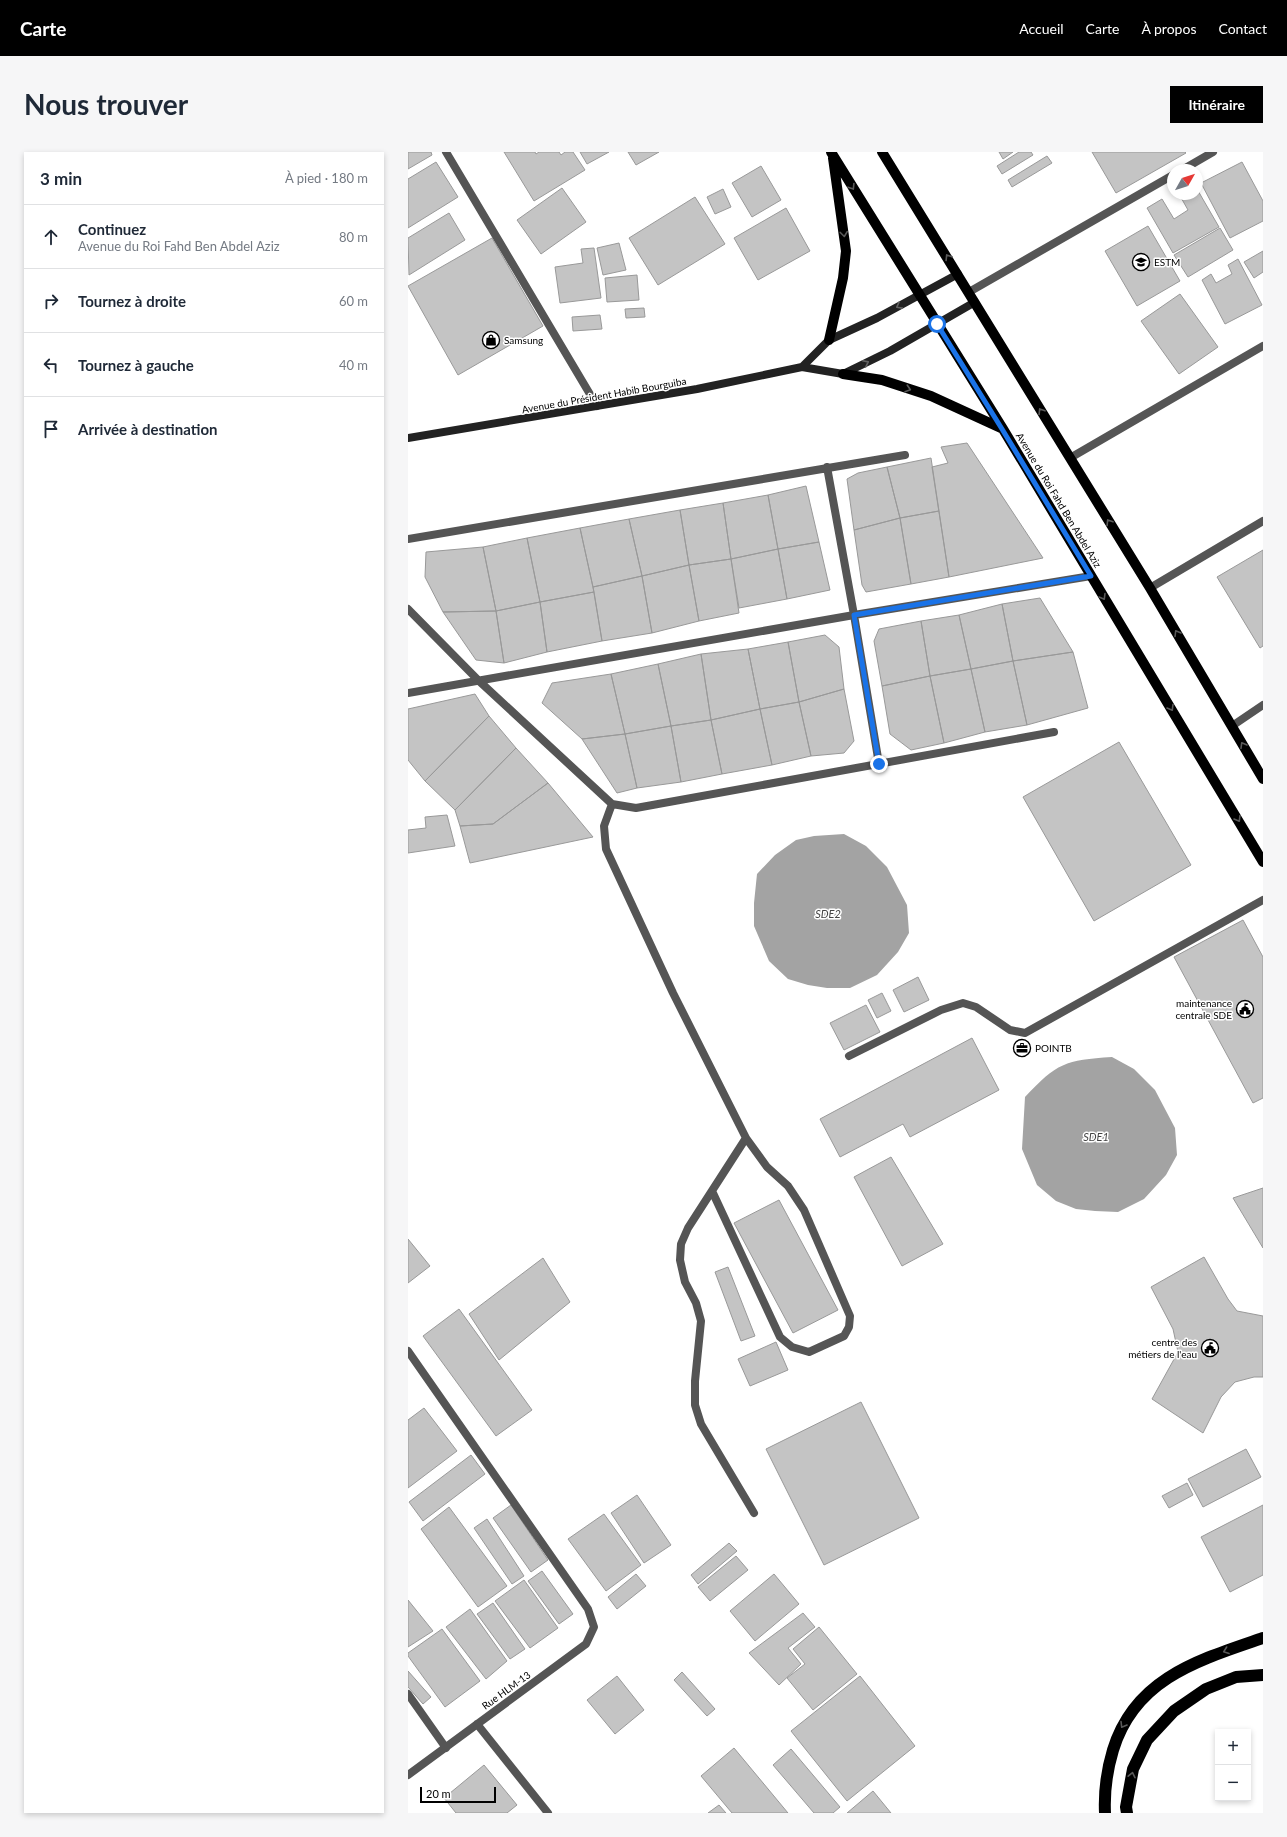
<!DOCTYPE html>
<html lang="fr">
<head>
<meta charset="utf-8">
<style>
	:root { --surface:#fff; --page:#f6f6f7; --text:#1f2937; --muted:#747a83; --line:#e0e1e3; --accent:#000 }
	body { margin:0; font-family:Lato,sans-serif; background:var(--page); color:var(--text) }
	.controls { position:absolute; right:12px; bottom:12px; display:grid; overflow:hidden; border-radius:0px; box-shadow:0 2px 6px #0003 }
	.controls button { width:36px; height:36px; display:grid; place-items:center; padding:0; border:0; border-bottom:1px solid var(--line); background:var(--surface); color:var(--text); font:20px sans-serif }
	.compass { position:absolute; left:759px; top:12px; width:36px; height:36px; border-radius:50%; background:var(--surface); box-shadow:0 2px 6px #0003; rotate:51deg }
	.scale { position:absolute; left:12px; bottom:10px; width:76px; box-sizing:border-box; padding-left:4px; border:2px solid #000; border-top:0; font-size:11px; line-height:14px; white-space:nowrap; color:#000; -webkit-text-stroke:3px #fff; paint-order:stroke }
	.stop { position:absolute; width:12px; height:12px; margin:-9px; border:3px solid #1a73e8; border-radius:50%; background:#fff }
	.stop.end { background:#1a73e8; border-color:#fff; box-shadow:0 1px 4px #0008 }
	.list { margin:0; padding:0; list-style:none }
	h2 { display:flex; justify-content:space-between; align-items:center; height:52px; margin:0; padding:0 16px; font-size:17px }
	h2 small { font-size:13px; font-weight:400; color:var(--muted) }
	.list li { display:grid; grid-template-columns:26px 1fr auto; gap:12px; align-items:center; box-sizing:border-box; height:64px; padding:0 16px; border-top:1px solid var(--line) }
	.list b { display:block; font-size:15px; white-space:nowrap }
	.list p { margin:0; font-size:13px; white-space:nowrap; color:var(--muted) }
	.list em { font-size:13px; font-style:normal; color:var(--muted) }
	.icon { flex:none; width:22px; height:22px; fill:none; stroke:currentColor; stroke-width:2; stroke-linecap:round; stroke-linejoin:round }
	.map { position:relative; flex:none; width:855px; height:1661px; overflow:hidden; border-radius:0px }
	header { display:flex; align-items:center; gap:24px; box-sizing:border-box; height:56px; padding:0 20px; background:var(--accent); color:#fff }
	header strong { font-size:19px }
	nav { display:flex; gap:22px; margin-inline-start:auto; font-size:14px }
	.intro { display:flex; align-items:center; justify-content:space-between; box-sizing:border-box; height:96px; padding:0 24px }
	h1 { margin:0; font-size:28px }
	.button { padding:10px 18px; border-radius:0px; background:var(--accent); color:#fff; font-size:14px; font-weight:700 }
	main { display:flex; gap:24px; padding:0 24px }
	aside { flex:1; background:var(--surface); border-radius:0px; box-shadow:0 2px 6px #0003 }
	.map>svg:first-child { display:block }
	.water { fill:#a3a3a3 }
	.building { fill:#c4c4c4; stroke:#999 }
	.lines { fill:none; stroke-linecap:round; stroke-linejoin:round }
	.lane { stroke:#555; stroke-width:8 }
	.street { stroke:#555; stroke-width:8 }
	.secondary { stroke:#222; stroke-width:8 }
	.primary { stroke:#000; stroke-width:10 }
	.highway { stroke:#000; stroke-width:12 }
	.oneway { stroke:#595959 }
	.oneway2 { stroke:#646464 }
	.route { stroke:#1a73e8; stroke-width:5 }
	.labels { text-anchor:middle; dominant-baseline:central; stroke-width:3; stroke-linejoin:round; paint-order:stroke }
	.poi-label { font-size:10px; fill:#000; stroke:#fff; text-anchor:start }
	.street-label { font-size:10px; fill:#000; stroke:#fff }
	.water-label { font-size:11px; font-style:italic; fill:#444; stroke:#fff }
</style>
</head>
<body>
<header>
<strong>Carte</strong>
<nav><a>Accueil</a><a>Carte</a><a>À propos</a><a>Contact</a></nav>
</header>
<div class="intro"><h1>Nous trouver</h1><a class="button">Itinéraire</a></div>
<main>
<aside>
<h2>3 min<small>À pied · 180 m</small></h2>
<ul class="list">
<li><svg class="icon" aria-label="ahead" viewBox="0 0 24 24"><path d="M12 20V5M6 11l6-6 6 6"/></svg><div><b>Continuez</b><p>Avenue du Roi Fahd Ben Abdel Aziz</p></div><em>80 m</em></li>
<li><svg class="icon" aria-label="right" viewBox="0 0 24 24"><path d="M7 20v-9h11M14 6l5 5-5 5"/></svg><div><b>Tournez à droite</b></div><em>60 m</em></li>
<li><svg class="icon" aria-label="left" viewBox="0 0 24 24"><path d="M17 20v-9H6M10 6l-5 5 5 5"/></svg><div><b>Tournez à gauche</b></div><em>40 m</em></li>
<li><svg class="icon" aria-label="arrive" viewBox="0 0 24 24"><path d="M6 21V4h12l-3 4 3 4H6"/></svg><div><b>Arrivée à destination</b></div></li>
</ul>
</aside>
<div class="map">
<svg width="855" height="1661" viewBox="0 0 855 1661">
	<rect width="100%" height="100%" fill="#fff"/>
	<path class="water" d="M436,682l22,12 21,21 20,38 2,28 -11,19 -21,23 -27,13h-23l-19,-3 -20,-6 -19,-18 -15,-35v-23l3,-29 18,-19 21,-15 18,-4z
		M704,905l22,12 21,21 20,38 2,27 -11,20 -22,24 -26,13 -23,-1 -19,-2 -20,-8 -19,-16 -15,-36 3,-52c32,-34 40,-37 87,-40z"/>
	<path class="building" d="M0,0h23l1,3 -24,14z
		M96,0h31l1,2 3,-2h20l2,3 4,-3h8l12,18 -51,31z
		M172,0h29l-22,12z
		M220,0h31l-23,13z
		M591,0h14l-10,7z
		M611,0h12l2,3 -31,19 -5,-8z
		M684,0h93l1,1 -70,40z
		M639,4l5,7 -40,24 -4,-7z
		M28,10l22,35 -50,31v-49z
		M834,10l21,39v20l-33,17 -29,-55z
		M353,14l20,34 -29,17 -20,-34z
		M154,36l24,34 -45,32 -24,-34z
		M315,37l8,18 -16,7 -8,-17z
		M789,37l22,38 -46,26 -26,-45 15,-9 12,20 14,-9 -9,-16h18z
		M287,45l30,47 -67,41 -29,-47z
		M378,56l24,43 -52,29 -24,-42z
		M41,61l16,27 -56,35 -1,-37z
		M740,74l32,55 -43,25 -32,-55z
		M812,76l13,22 -45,27 -14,-22z
		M84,86l51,88 -85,49 -50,-89z
		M211,91l7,27 -23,5 -6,-27z
		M186,96l7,50 -41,5 -5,-36 28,-4 -2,-14z
		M855,99v21l-9,6 -10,-16z
		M830,107l24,46 -37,19 -23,-44 9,-6 5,9 16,-9 -4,-9z
		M229,123l2,25 -32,2 -2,-24z
		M772,142l38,53 -39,27 -38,-53z
		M236,156l1,9 -19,1 -1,-9z
		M192,163l2,14 -29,2 -1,-14z
		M559,291l76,115 -94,19 -17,-110 16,-4 -7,-16z
		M523,306l8,53 -39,7 -13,-51z
		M479,315l13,51 -46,12 -7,-51 11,-6z
		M398,334l13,56 -41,7 -10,-54z
		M360,343l10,54 -47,10 -8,-56z
		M315,351l8,56 -42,6 -9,-55z
		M272,358l9,55 -47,11 -13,-57z
		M531,359l10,66 -38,7 -11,-66z
		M492,366l11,66 -45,8 -4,-7 -8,-55z
		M221,367l13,57 -49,11 -13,-59z
		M172,376l14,64 -54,10 -13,-64z
		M119,386l13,64 -44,9 -13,-64z
		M411,390l11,48 -43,9 -9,-50z
		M75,395l13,64 -53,1 -18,-35 1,-25z
		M370,397l9,50 -48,9 -8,-49z
		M855,398v96l-3,2 -43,-71z
		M323,407l8,54 -40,8 -10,-56z
		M281,413l10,56 -47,12 -10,-57z
		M234,424l10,57 -50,8 -9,-54z
		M186,440l8,49 -55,11 -7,-50z
		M632,446l33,54 -60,9 -11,-57z
		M132,450l7,50 -43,11 -8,-52z
		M594,452l11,57 -42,8 -12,-54z
		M88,459l8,52 -28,-3 -33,-48z
		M551,463l12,54 -41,7 -9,-55z
		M513,469l9,55 -48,10 -8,-45 5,-12z
		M417,483l14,12 5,42 -45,13 -11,-60z
		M380,490l11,60 -39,7 -12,-60z
		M340,497l12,60 -49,11 -10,-66z
		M665,500l15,56 -61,17 -14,-64z
		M293,502l10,66 -40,6 -13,-62z
		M605,509l14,64 -42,7 -14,-63z
		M250,512l13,62 -46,8 -14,-60z
		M563,517l14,63 -41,11 -14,-67z
		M203,522l14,60 -43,5 -40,-36 10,-20z
		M522,524l14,67 -33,7 -21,-16 -8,-48z
		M436,537l10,52 -10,12 -33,3 -12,-54z
		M67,542l14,22 -64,65 -17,-21v-51z
		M391,550l12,54 -39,9 -12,-56z
		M352,557l12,56 -50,9 -11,-54z
		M81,564l27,32 -61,62 -30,-29z
		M303,568l11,54 -41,8 -10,-56z
		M263,574l10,56 -44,6 -12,-54z
		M217,582l12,54 -20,5 -35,-54z
		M711,590l72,123 -97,56 -71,-124z
		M108,596l32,35 -55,41 -33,2 -5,-16z
		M140,631l45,54 -123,26 -10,-37 33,-2z
		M39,663l8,31 -47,7v-23l18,-2 -1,-11z
		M835,768l20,37v141l-10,5 -79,-146z
		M510,825l11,23 -25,12 -11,-22z
		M474,841l9,18 -14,7 -9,-18z
		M458,853l14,27 -36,18 -14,-27z
		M564,886l27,52 -89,47 -7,-13 -63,33 -20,-38z
		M483,1005l52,87 -41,22 -48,-89z
		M855,1036v60l-30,-50z
		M371,1048l59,110 -45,23 -59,-110z
		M0,1087l22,27 -22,17z
		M796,1105l24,42 9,12 26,5v61h-9l-19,5 -14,15 -18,36 -51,-34 26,-47 -5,-23 -22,-42z
		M135,1106l27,44 -71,58 -30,-46z
		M320,1115l27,69 -14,5 -26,-69z
		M51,1157l73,101 -36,26 -73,-100z
		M368,1190l12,28 -38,16 -12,-27z
		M453,1250l58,116 -95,47 -58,-116z
		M16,1256l33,43 -49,37v-68z
		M838,1297l15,28 -58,30 -15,-28z
		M63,1303l14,19 -62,47 -14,-19z
		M779,1331l6,12 -24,13 -7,-12z
		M229,1343l34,50 -27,18 -33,-50z
		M103,1353l37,55 -17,12 -38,-54z
		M855,1353v70l-33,17 -29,-55z
		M41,1355l58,79 -29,21 -57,-78z
		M196,1362l37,51 -35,26 -38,-52z
		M79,1367l37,57 -12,8 -38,-56z
		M321,1391l8,8 -39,33 -7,-9z
		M328,1404l12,14 -38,31 -12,-14z
		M134,1419l31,43 -14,10 -31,-43z
		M228,1422l10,12 -29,23 -9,-12z
		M366,1422l25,30 -44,37 -25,-30z
		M116,1428l34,48 -28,20 -35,-47z
		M0,1448l25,31 -25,16z
		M85,1451l32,46 -15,10 -33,-45z
		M62,1457l37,52 -21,18 -40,-52z
		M395,1461l12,14 -27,21 13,16 -22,21 -30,-32z
		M411,1475l38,47 -44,36 -26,-32 18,-14 -12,-15z
		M34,1477l38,52 -35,26 -37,-51v-3z
		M0,1519l23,26 -8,7 -15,-17z
		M274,1520l33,37 -8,7 -33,-36z
		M209,1524l27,34 -29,24 -28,-34z
		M452,1524l55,70 -68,55 -56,-70z
		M326,1596l54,65h-56l-31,-37z
		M383,1597l49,58 -7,6h-19l-41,-48z
		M76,1613l33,40 -10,8h-51l-12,-15z
		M465,1639l18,22h-44z
		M311,1653l7,8h-18z"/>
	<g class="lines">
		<path class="lane" d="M742,436l113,-67
			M441,904l92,-46 22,-7 13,4 34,23 15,3 238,-133"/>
		<path class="street" d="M38,0l151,254
			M774,18l31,-18
			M561,140l204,-117
			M662,306l193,-112
			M419,315l27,148 25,149
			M0,387l497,-84
			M0,457l70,71 134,124 24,4 418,-76
			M0,541l446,-78 237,-39
			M824,574l31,-21
			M204,652l-8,22 2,23 67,144 73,145 21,29 21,19 16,24 46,106 -1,11 -5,9 -35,16 -17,-5 -12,-10 -68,-146
			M338,986l-58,90 -7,16 -1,16 5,22 11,21 5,18 -6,60v24l6,19 53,89
			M0,1199l180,258 6,18 -8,17 -178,131
			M0,1542l38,54
			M69,1572l71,89"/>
		<path class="secondary" d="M394,215l27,-27 48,-22 81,-44
			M0,286l289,-49 105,-22 41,7 47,-23 85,-49"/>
		<path class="primary" d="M423,0l172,277 260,433
			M474,0l268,436 113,191
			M421,188l14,-62 3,-27 -13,-93
			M435,222l39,6 49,16 72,33"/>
		<path class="highway" d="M697,1661c-1,-21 2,-43 8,-63 22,-72 86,-90 150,-112
			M719,1661l-1,-6 7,-38 14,-29 27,-29 32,-22 30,-12 27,-2"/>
	</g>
	<defs><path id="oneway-chevron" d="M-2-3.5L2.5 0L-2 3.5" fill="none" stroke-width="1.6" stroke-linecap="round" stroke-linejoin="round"/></defs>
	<g class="oneway">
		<use href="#oneway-chevron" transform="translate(444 35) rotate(58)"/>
		<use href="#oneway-chevron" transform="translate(436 82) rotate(83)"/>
		<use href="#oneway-chevron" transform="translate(540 105) rotate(-122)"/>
		<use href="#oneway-chevron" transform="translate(500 237) rotate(18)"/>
		<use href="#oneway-chevron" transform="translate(633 259) rotate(-122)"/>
		<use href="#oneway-chevron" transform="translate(701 370) rotate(-122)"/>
		<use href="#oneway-chevron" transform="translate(695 445) rotate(59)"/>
		<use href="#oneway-chevron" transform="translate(769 481) rotate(-121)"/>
		<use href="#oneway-chevron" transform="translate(763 556) rotate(59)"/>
		<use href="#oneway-chevron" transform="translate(835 593) rotate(-120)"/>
		<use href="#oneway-chevron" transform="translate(830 667) rotate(59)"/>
		<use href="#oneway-chevron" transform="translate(818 1499) rotate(160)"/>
		<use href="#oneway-chevron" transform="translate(715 1573) rotate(121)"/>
		<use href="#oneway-chevron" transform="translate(724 1623) rotate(-78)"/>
	</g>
	<g class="oneway2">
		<use href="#oneway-chevron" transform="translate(491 154) rotate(152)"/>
		<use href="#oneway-chevron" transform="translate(458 211) rotate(-26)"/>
	</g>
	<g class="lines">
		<path class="route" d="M471,612l-25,-149 237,-39 -89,-147 -65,-105"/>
	</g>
	<defs>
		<g id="university-ring" transform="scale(0.9)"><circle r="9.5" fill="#fff" stroke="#000" stroke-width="1.5"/><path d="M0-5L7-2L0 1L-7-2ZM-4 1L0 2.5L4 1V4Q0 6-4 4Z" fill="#000"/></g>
		<g id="shop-ring" transform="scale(0.9)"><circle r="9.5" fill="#fff" stroke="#000" stroke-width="1.5"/><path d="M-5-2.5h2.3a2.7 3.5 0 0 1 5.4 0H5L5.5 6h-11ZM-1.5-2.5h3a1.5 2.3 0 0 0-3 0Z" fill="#000"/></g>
		<g id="civic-ring" transform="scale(0.9)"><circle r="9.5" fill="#fff" stroke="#000" stroke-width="1.5"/><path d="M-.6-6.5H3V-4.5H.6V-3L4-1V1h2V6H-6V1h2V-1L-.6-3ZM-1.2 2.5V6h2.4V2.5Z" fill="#000"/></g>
		<g id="office-ring" transform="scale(0.9)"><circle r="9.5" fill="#fff" stroke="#000" stroke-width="1.5"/><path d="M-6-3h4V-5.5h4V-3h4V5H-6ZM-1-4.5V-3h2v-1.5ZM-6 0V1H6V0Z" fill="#000"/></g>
	</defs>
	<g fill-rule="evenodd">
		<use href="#university-ring" x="733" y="110"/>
		<use href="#shop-ring" x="83" y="188"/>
		<use href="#civic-ring" x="837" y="857"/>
		<use href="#office-ring" x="614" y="896"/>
		<use href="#civic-ring" x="802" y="1196"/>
	</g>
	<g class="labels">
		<g class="poi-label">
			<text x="746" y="110">ESTM</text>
			<text x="96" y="188">Samsung</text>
			<text x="824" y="851" text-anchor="end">maintenance<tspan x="824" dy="12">centrale SDE</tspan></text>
			<text x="627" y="896">POINTB</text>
			<text x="789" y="1190" text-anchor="end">centre des<tspan x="789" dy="12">métiers de l'eau</tspan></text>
		</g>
		<g class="street-label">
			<text transform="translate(196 243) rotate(-10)">Avenue du Président Habib Bourguiba</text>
			<text transform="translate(651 348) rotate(59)">Avenue du Roi Fahd Ben Abdel Aziz</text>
			<text transform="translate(98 1538) rotate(-36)">Rue HLM-13</text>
		</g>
		<g class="water-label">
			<text x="420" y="761">SDE2</text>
			<text x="688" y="984">SDE1</text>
		</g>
	</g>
</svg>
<div class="controls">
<button>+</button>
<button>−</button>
</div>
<svg class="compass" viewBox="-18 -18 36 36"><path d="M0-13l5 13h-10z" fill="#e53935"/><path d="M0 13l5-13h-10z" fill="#747a83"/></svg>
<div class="scale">20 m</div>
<div class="stop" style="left:529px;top:172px"></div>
<div class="stop end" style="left:471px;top:612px"></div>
</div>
</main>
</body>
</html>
